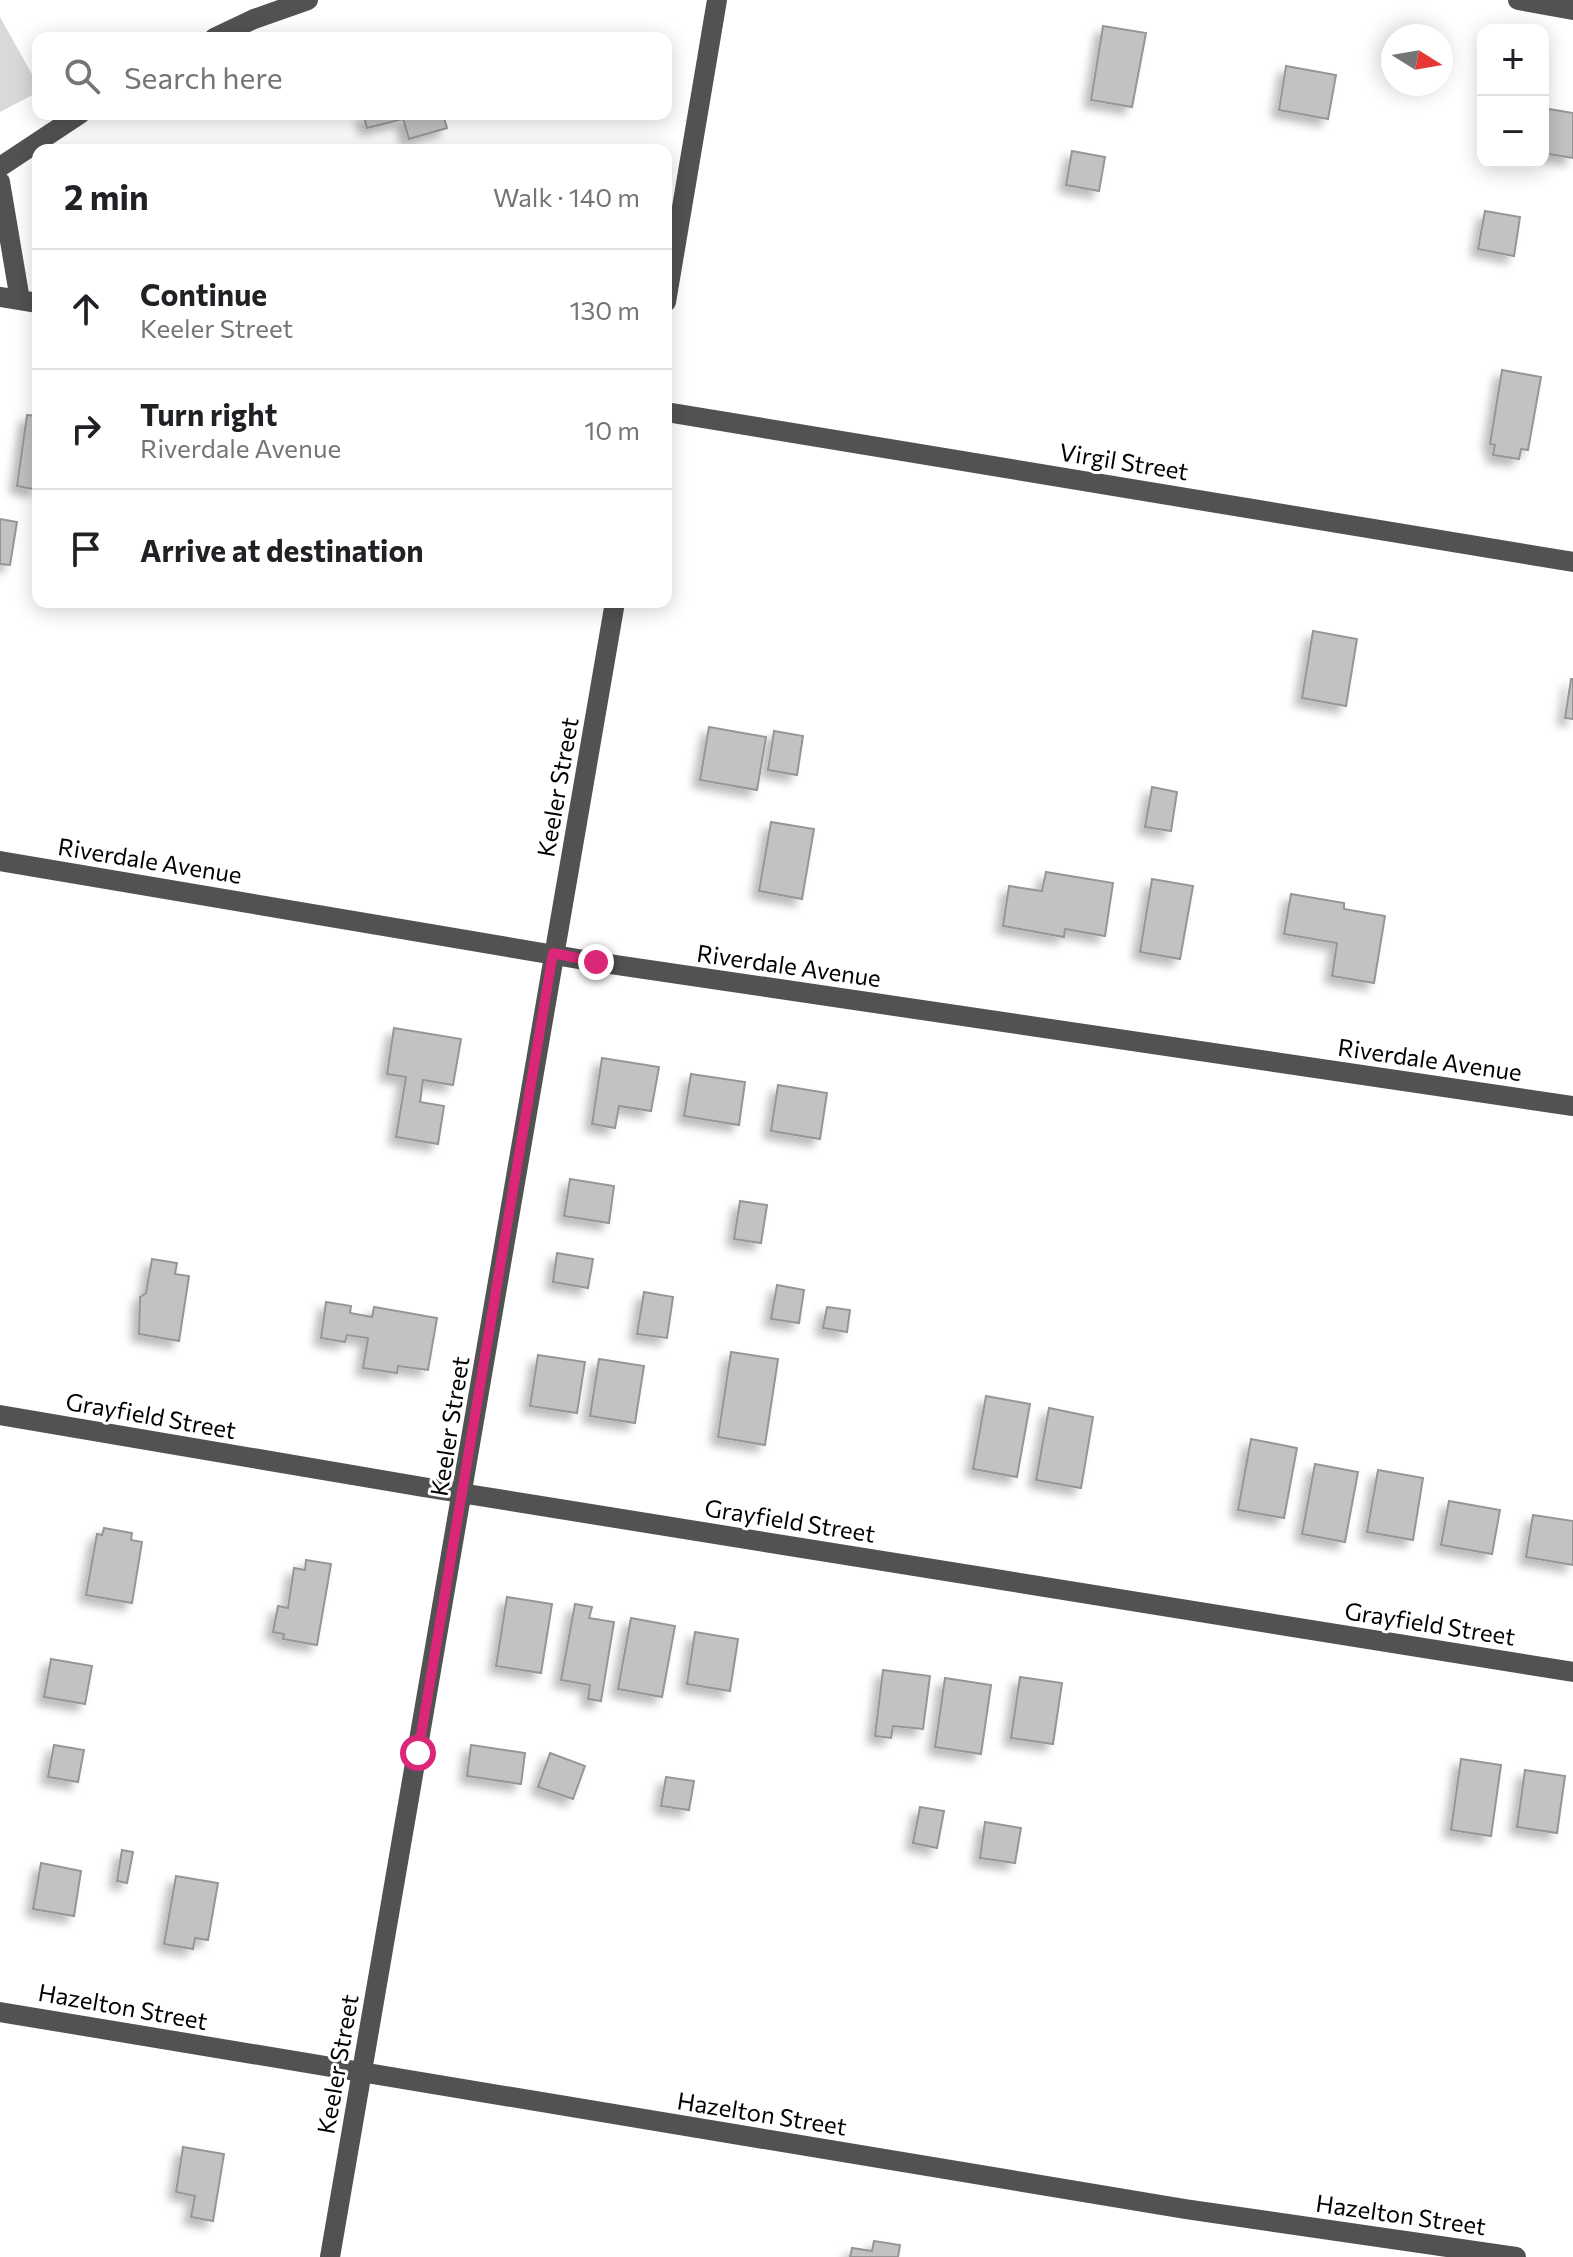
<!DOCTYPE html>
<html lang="en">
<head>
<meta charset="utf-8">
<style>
	:root { --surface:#fff; --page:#f2f2f2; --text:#202124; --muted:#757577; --line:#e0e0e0 }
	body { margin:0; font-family:Commissioner,sans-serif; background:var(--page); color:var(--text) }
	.controls { position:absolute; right:24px; top:24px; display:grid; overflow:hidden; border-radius:16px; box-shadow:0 4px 20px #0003 }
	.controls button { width:72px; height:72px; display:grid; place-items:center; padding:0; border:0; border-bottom:2px solid var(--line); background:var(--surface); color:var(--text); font:40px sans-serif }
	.compass { position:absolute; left:1381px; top:24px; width:72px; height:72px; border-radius:50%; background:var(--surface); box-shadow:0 4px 20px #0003; rotate:101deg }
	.stop { position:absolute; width:24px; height:24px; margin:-18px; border:6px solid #db2777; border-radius:50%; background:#fff }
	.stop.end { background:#db2777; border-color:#fff; box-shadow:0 2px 8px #0008 }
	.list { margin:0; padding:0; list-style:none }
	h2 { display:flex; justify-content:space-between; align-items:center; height:104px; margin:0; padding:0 32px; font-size:34px }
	h2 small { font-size:26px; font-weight:400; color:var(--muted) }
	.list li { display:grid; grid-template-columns:52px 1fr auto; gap:24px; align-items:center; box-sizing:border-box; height:120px; padding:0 32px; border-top:2px solid var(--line) }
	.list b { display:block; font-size:30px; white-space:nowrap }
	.list p { margin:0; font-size:26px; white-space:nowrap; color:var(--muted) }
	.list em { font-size:26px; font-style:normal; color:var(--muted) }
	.icon { flex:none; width:44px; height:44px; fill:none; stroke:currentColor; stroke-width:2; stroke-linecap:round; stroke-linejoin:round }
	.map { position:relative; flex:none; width:1573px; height:2257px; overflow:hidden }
	.search { position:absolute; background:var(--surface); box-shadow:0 4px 20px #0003; left:32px; top:32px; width:640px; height:88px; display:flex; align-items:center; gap:20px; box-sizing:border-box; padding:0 28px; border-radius:16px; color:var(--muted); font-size:30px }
	.panel { position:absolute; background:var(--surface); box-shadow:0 4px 20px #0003; left:32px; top:144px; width:640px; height:464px; border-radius:16px }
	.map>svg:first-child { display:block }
	.green { fill:#d9d9d9 }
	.building { fill:#c2c2c2; stroke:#969696; stroke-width:2; filter:url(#shadow) }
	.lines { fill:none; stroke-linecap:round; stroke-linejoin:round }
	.minor { stroke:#525252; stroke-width:20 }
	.route { stroke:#db2777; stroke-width:10 }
	.labels { text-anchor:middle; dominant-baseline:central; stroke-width:6; stroke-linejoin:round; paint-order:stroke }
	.street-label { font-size:24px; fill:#000; stroke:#fff }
</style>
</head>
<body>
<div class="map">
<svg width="1573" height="2257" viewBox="0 0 1573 2257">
	<defs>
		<filter id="shadow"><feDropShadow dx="-7" dy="7" stdDeviation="4" flood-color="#0004"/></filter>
	</defs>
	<rect width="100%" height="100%" fill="#fff"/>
	<path class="green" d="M0,17l38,68v7l-38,20z"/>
	<path class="building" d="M1103,26l43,7 -14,74 -41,-7z
		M1286,66l50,9 -8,44 -49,-9z
		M1543,108l30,5v45l-30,-5z
		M363,114h80l4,14 -38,11 -6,-20 -36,9z
		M1072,151l33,6 -6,34 -33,-6z
		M1485,211l35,6 -6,39 -36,-7z
		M1502,370l39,7 -13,73 -7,-1 -2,10 -26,-4 2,-10 -5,-1z
		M27,415l11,1v74l-21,-4z
		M0,519l17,3 -7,43 -10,-1z
		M1313,631l44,8 -11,67 -44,-8z
		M1571,679h2v40l-8,-1z
		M709,727l57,10 -9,53 -57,-10z
		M774,731l29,5 -6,39 -29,-5z
		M1152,787l25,5 -6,39 -26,-4z
		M771,822l43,7 -12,70 -43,-8z
		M1046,872l67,11 -8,53 -40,-7 -1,8 -61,-11 6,-40 33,5z
		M1152,879l41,7 -13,73 -40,-7z
		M1291,894l53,9v6l41,7 -11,67 -42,-7 5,-33 -53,-9z
		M394,1028l67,11 -8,46 -30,-5 -3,22 24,4 -6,38 -42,-7 10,-60 -19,-3z
		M602,1058l57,9 -8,44 -32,-5 -4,22 -23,-4z
		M691,1074l54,8 -6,43 -55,-9z
		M778,1085l49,8 -7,46 -49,-8z
		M570,1179l44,7 -5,37 -45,-7z
		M740,1201l27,4 -6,38 -27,-4z
		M557,1253l36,6 -5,29 -35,-6z
		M152,1259l25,4 -2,11 14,2 -10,65 -40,-7 1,-37 6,-4z
		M777,1285l27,5 -5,33 -28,-4z
		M644,1292l29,5 -6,41 -30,-4z
		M326,1302l25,4 -1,7 22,4 2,-10 63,11 -9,52 -30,-4 -1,7 -34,-5 5,-30 -21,-3 -2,7 -24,-4z
		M827,1307l23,3 -3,22 -24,-4z
		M731,1352l47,7 -13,86 -47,-8z
		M538,1355l47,7 -8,51 -47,-7z
		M599,1359l45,7 -9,57 -45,-7z
		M986,1396l44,8 -13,73 -44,-8z
		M1049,1408l44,9 -12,71 -45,-8z
		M1251,1439l46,9 -13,70 -46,-8z
		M1315,1464l43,8 -13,70 -43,-8z
		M1378,1470l45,8 -10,62 -46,-8z
		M1449,1501l51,9 -8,44 -51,-9z
		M1533,1515l40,6v44l-47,-8z
		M104,1528l28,5 -1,7 11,2 -10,61 -46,-8 11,-61 5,1z
		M306,1560l25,4 -14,81 -34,-6 1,-5 -11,-2 5,-26 10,2 6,-40 11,2z
		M507,1597l45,7 -11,69 -45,-7z
		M575,1604l17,3 -3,11 25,4 -13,79 -13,-2 2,-14 -29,-5z
		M631,1618l44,8 -13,71 -44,-8z
		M695,1632l43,7 -8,52 -43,-7z
		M51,1659l41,7 -7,38 -41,-7z
		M883,1670l47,6 -7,53 -30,-3 -2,12 -16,-2z
		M1020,1677l42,6 -9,61 -42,-6z
		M945,1678l46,7 -10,69 -46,-7z
		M54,1745l30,5 -6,32 -30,-5z
		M471,1745l54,8 -4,31 -54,-8z
		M550,1753l35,13 -12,33 -35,-12z
		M1461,1759l40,6 -10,71 -40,-6z
		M1525,1770l40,6 -8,57 -40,-6z
		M666,1777l28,4 -5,29 -28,-4z
		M920,1807l24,4 -7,37 -24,-5z
		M985,1822l36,6 -6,35 -35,-5z
		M122,1850l11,2 -6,31 -10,-2z
		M41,1863l40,8 -7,45 -41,-7z
		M176,1876l42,7 -10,57 -13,-2 -2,11 -29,-5z
		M183,2147l41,7 -11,67 -22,-4 4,-21 -19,-4z
		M874,2241l26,4 -2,12h-48l2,-9 20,3z"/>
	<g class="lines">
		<path class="minor" d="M1518,0l55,10
			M214,38l40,-19 54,-19
			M0,167l80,-53
			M0,182l20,118
			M0,297l38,6
			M666,302l51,-302
			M666,412l907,150
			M0,861l596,101 977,144
			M0,1415l423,72 1150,185
			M0,2012l1185,197 331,48
			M330,2257l285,-1655"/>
	</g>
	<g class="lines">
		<path class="route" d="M418,1753l135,-800 43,9"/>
	</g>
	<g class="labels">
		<g class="street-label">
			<text transform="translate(1124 461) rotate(9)">Virgil Street</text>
			<text transform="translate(557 787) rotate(-80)">Keeler Street</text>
			<text transform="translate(150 860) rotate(9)">Riverdale Avenue</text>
			<text transform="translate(789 965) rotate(8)">Riverdale Avenue</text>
			<text transform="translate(1430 1059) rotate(8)">Riverdale Avenue</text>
			<text transform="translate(151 1415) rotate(10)">Grayfield Street</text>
			<text transform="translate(449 1426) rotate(-81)">Keeler Street</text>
			<text transform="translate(790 1520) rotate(9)">Grayfield Street</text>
			<text transform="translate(1430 1623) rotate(9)">Grayfield Street</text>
			<text transform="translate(123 2006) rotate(10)">Hazelton Street</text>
			<text transform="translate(337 2064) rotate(-80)">Keeler Street</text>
			<text transform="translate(762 2113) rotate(9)">Hazelton Street</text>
			<text transform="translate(1401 2214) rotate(8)">Hazelton Street</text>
		</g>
	</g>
</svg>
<div class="controls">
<button>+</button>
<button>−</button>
</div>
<svg class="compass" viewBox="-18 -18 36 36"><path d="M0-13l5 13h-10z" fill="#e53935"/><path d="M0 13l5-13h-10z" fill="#757577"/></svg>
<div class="stop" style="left:418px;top:1753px"></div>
<div class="stop end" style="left:596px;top:962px"></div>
<div class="search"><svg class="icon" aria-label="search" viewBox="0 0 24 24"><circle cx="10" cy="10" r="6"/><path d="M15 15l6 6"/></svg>Search here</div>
<section class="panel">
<h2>2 min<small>Walk · 140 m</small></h2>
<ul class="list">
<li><svg class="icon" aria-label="ahead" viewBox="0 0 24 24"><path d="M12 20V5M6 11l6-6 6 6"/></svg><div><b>Continue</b><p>Keeler Street</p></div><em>130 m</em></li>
<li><svg class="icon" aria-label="right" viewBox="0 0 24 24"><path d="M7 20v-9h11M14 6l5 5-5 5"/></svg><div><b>Turn right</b><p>Riverdale Avenue</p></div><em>10 m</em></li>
<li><svg class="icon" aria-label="arrive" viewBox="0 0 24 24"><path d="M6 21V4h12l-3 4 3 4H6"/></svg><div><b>Arrive at destination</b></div></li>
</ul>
</section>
</div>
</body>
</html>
